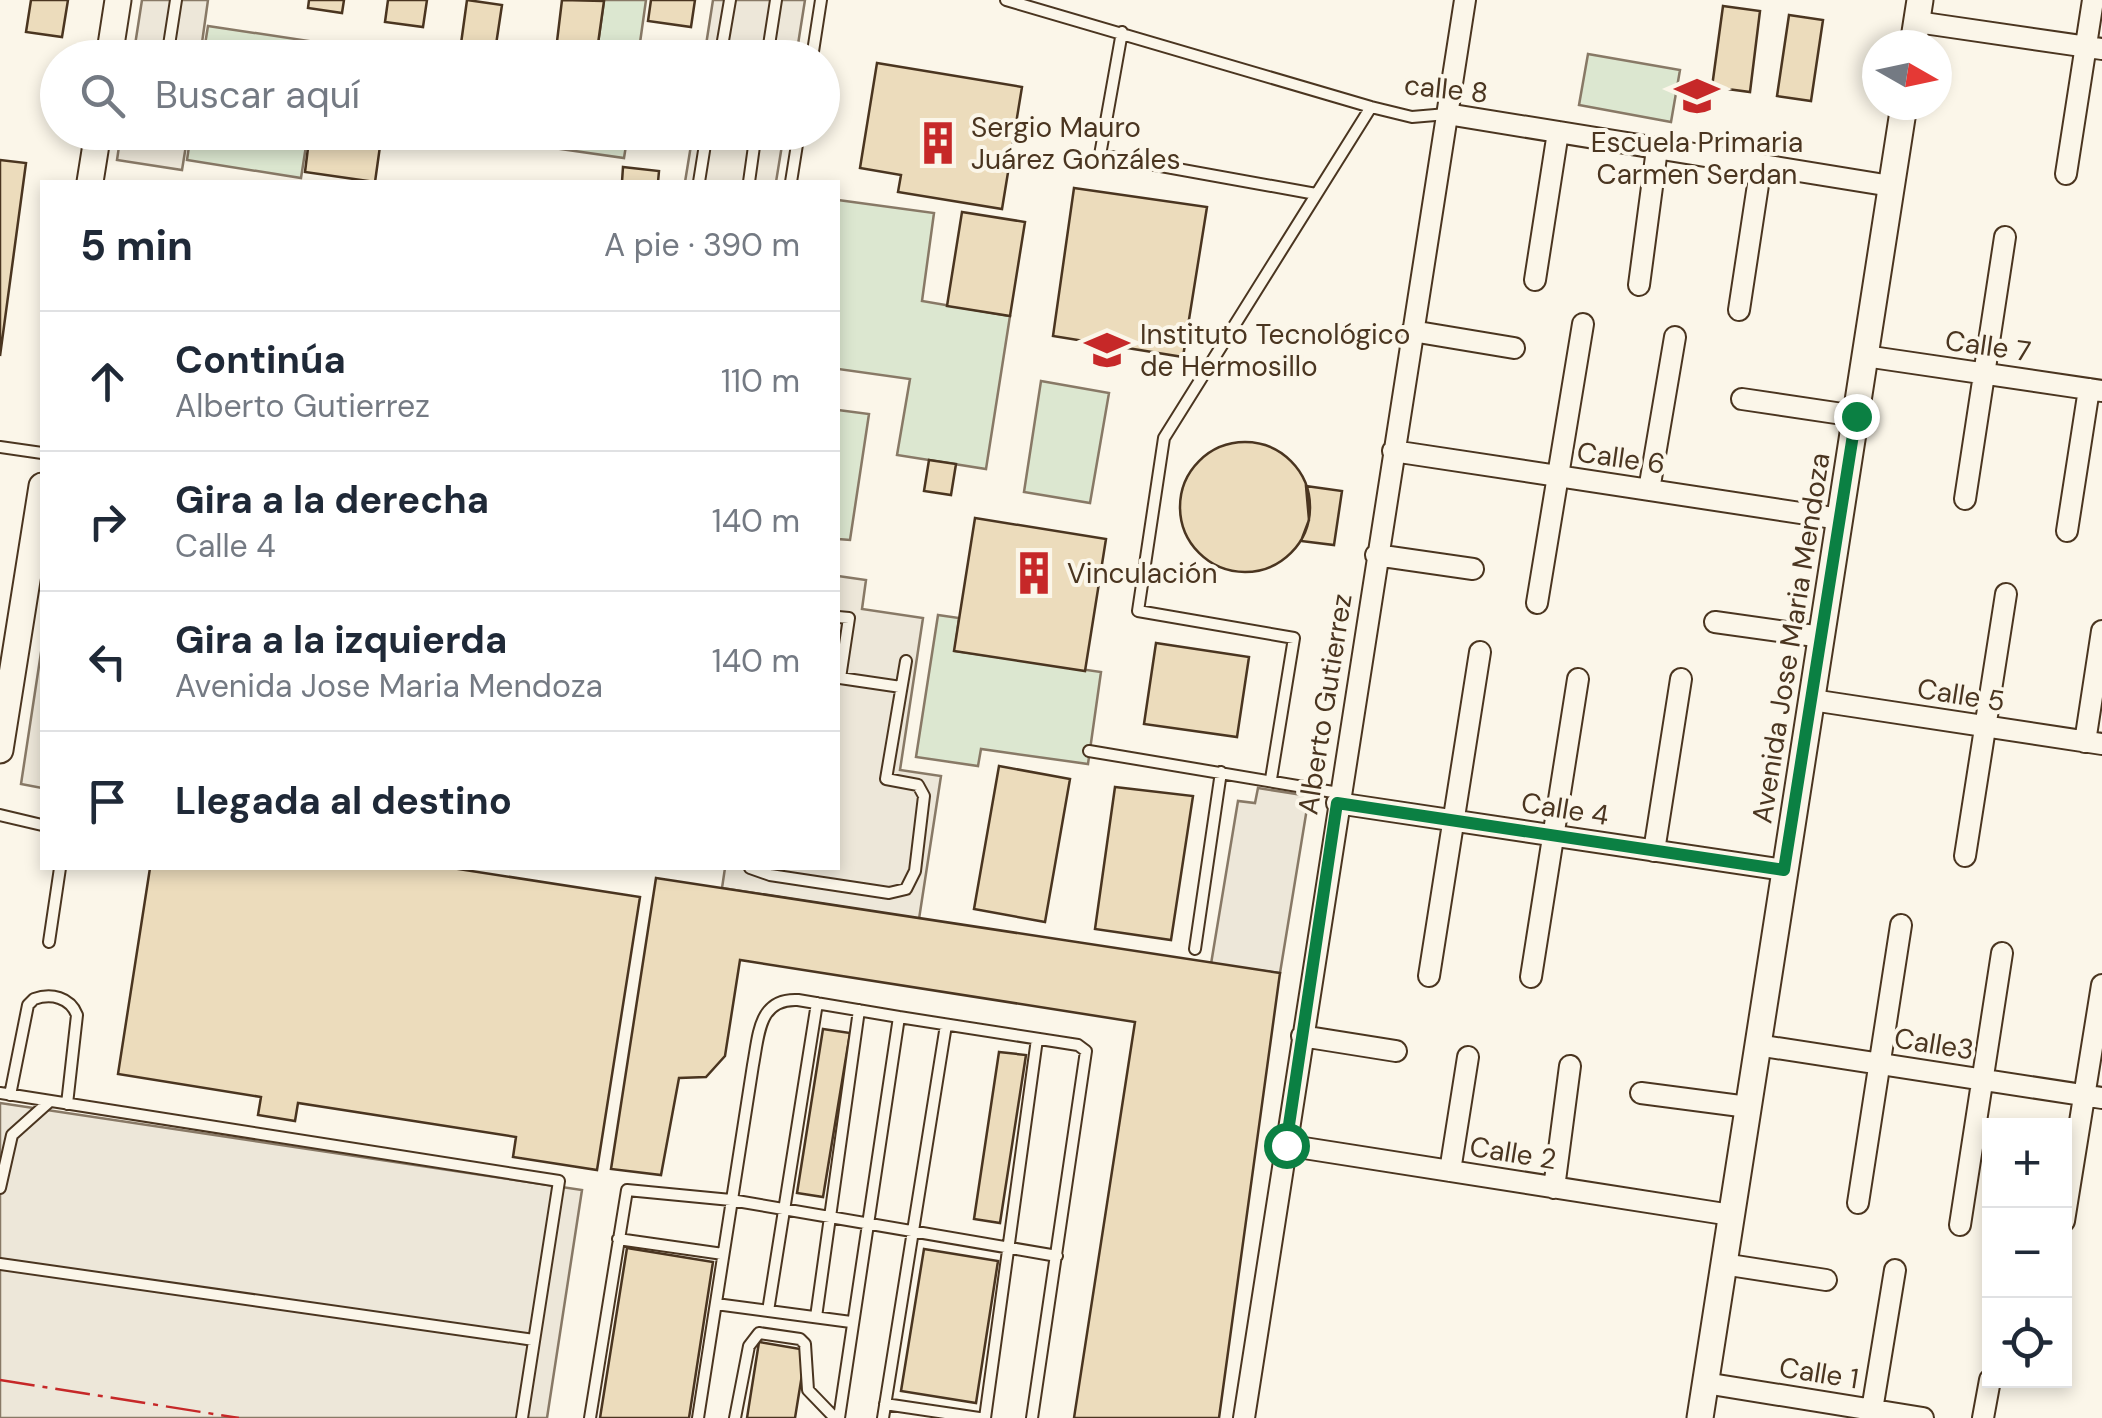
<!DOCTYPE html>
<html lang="es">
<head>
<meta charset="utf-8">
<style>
	:root { --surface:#fff; --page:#f6f6f7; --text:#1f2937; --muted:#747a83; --line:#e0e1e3 }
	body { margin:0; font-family:"DM Sans",sans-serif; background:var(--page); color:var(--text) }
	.controls { position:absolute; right:30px; bottom:30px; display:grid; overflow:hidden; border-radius:0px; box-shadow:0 5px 15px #0003 }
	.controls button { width:90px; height:90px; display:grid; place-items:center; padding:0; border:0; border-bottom:2px solid var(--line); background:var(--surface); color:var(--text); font:50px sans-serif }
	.compass { position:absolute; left:1862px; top:30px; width:90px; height:90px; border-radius:50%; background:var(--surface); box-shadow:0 5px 15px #0003; rotate:99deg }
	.stop { position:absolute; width:30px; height:30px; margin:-22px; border:8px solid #0b8043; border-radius:50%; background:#fff }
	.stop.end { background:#0b8043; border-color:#fff; box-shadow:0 2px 10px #0008 }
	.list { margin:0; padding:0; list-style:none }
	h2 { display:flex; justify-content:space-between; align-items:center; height:130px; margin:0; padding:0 40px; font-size:42px }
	h2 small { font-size:32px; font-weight:400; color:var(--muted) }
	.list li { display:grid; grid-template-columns:65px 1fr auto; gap:30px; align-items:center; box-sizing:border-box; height:140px; padding:0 40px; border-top:2px solid var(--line) }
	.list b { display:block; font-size:38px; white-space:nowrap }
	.list p { margin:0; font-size:32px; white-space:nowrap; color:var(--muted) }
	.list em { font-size:32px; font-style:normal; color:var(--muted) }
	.icon { flex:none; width:55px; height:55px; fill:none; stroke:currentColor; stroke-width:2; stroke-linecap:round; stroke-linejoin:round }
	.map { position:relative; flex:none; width:2102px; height:1418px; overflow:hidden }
	.search { position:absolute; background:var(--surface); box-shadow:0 5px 15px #0003; left:40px; top:40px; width:800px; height:110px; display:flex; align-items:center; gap:25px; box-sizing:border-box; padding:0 35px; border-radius:55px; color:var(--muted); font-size:38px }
	.panel { position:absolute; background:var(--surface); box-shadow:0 5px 15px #0003; left:40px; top:180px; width:800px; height:690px; border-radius:0px }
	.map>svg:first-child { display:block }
	.green { fill:#dce7d0; stroke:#887966; stroke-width:2.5 }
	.parking { fill:#ede7d9; stroke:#887966; stroke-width:2.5 }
	.building { fill:#ecdcbc; stroke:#4a3520; stroke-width:2.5 }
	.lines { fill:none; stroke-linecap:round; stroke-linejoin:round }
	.service-casing { stroke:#4a3520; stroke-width:14 }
	.minor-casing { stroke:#4a3520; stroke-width:24 }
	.tertiary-casing { stroke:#4a3520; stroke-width:29 }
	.service { stroke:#fbf6e9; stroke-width:10 }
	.minor { stroke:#fbf6e9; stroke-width:20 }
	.tertiary { stroke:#fbf6e9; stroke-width:25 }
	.power { stroke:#c62828; stroke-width:2.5; stroke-dasharray:35 8 5 8; stroke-linecap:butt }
	.route { stroke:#0b8043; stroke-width:12 }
	.labels { text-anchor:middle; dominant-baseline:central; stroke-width:8; stroke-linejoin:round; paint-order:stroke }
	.street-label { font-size:28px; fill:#4a3520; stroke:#fbf6e9 }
	.poi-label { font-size:28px; fill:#4a3520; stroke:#fbf6e9; text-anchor:start }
</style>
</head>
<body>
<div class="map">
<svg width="2102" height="1418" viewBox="0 0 2102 1418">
	<rect width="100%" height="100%" fill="#fbf6e9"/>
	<path class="green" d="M599,0h47l-8,57 -42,1 8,-57z
		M208,26l114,17 -2,14h-117z
		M1588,54l92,16 -9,52 -92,-17z
		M191,133h117l-7,45 -114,-18z
		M492,133v-1l136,1 -4,25 -133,-19z
		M838,200l96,13 -12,88 88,15 -24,153 -89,-14 13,-76 -72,-10z
		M1041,381l68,12 -19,110 -66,-11z
		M838,410l31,4 -19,126 -12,-1z
		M938,615l21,3 -4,33 146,21 -13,92 -107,-15 -3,17 -62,-9z"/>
	<path class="parking" d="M142,0h66l-8,57 -67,1z
		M713,0h92l-9,57 -92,1z
		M121,133h67l-6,37 -65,-10z
		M693,133h91l-8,49h-91z
		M838,576l28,4 -4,29 61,9 -23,152 41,6 -22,143 -197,-31 3,-20h113z
		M42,646v142l-21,-4z
		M1258,788l51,8 -29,177 -69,-9 27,-163 17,2z
		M0,1103l582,87 -35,228h-547z"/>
	<path class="building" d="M31,0h37l-6,37 -36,-5z
		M309,0h35l-2,13 -34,-5z
		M388,0h39l-4,27 -38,-5z
		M467,0l35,5 -8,53h-35z
		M562,0l42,1 -8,57h-41z
		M651,0h44l-4,27 -43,-6z
		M1723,6l37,5 -10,81 -38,-5z
		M1789,15l34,5 -12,81 -34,-5z
		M877,63l145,24 -20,122 -104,-17 3,-17 -41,-7z
		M310,132h72l-7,50 -70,-10z
		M631,132h39l-3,16 -37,-5z
		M0,160l26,3 -26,193z
		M623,167l36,4 -1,11h-36z
		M1074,188l133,19 -24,150 -130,-21z
		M962,212l63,10 -15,94 -63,-10z
		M1180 507a65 65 0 1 1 130 0a65 65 0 1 1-130 0Z
		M929,460l27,4 -5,31 -27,-4z
		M1306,486l36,5 -8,54 -33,-4 8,-21z
		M975,518l131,21 -21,132 -131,-20z
		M1156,643l93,14 -12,80 -93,-13z
		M999,766l71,13 -25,143 -71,-13z
		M1115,787l78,9 -22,144 -76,-11z
		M150,868h302l188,29 -43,273 -84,-13 3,-20 -218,-34 -3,18 -37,-6 3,-18 -143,-23z
		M656,878l624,95 -61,445h-145l61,-396 -395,-62 -15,96 -19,21 -27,1 -18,97 -50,-6z
		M823,1029l27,4 -27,164 -26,-4z
		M999,1052l27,3 -26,168 -26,-4z
		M627,1248l86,14 -24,156h-89z
		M924,1249l74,12 -22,142 -75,-12z
		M759,1342l47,8 -11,68h-48z"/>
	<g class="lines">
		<g class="service-casing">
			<path id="service" d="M1006,0l365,107 41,10 35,-3
				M1122,32l-22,123 216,39
				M113,52l34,6
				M167,58l9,-58
				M720,58l10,-58
				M767,58l9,-58
				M812,58l9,-58
				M154,140l1,-8
				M699,182l8,-50
				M749,182l7,-50
				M791,182l8,-50
				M0,447l42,6
				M838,617l11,1 -9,60 61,9
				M1089,751l250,42
				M1271,779l23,-141 -156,-27 26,-173 207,-331
				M0,815l42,10
				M750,868l20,7 119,18 17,-4 9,-18 9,-75 -6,-11 -32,-6 20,-118
				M49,942l11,-74
				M1195,949l26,-177
				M0,1093l559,88 -37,237
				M10,1095l18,-90 6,-6c17,-6 36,-2 43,16l-10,89
				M0,1188l12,-53 38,-34
				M618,1239l105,15
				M0,1264l534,76
				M716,1304l135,18
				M768,1311l49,-308
				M816,1317l43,-307
				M885,1404l94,14
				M590,1418l37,-228 104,10 326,56
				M698,1418l55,-353c6,-32 6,-67 45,-65l101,17
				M735,1418l14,-72 10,-13 41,6 5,5 3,46 27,28
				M839,1418l60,-401 179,28 8,6 -54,367
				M883,1418l63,-393
				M985,1418l52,-379"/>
		</g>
		<g class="minor-casing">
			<path id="minor" d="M1917,22l185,27
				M1447,114l444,72
				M2066,174l27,-174
				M1535,280l23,-148
				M1639,285l18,-136
				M1739,310l22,-145
				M1412,331l102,17
				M1865,356l237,35
				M1742,399l114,17
				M1393,451l447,68
				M1649,490l26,-153
				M1965,499l40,-262
				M2067,531l22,-142
				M1376,555l97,14
				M1537,603l46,-279
				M1715,622l107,15
				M1812,700l290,44
				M2085,742l17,-111
				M1337,803l447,67
				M1654,851l27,-172
				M1965,856l41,-262
				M1429,976l51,-324
				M1531,977l47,-298
				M1302,1036l94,15
				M1757,1045l345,53
				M1641,1093l107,14
				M1285,1145l446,70
				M1450,1171l18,-114
				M1554,1188l16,-122
				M1858,1203l43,-278
				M2064,1221l38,-236
				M1960,1225l42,-272
				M1723,1264l103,16
				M1705,1383l218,35
				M1872,1410l23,-140
				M1244,1418l221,-1418
				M1983,1418l7,-38"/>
		</g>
		<g class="tertiary-casing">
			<path id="tertiary" d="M1913,45l7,-45
				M109,58l9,-58
				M90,182l8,-50
				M0,750l42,-264
				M1700,1418l204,-1313"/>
		</g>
		<use href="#service" class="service"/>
		<use href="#minor" class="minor"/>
		<use href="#tertiary" class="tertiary"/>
		<path class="power" d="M0,1380l239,38"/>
	</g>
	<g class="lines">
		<path class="route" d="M1286,1145l51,-342 447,67 72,-454"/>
	</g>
	<defs>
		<g id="school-bare" transform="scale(3.45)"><path d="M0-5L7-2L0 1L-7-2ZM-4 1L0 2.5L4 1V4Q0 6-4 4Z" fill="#c62828" stroke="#fbf6e9" stroke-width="2.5" paint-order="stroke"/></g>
		<g id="building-bare" transform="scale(3.45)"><path d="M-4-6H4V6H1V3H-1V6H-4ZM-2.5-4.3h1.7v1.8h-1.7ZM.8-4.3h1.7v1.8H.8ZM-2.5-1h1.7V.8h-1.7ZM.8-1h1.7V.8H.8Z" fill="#c62828" stroke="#fbf6e9" stroke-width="2.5" paint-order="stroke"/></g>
		<g id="university-bare" transform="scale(3.45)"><path d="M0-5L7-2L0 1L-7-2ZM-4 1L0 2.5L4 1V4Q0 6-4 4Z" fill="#c62828" stroke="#fbf6e9" stroke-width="2.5" paint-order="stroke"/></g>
	</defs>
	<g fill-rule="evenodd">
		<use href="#school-bare" x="1697" y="96"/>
		<use href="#building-bare" x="938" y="143"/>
		<use href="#university-bare" x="1107" y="350"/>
		<use href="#building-bare" x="1034" y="573"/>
	</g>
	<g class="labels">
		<g class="street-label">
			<text transform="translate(1446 89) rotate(6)">calle 8</text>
			<text transform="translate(1988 346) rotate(8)">Calle 7</text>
			<text transform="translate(1621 458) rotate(8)">Calle 6</text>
			<text transform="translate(1791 638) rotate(-81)">Avenida Jose Maria Mendoza</text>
			<text transform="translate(1961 695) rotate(9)">Calle 5</text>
			<text transform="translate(1325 704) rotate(-81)">Alberto Gutierrez</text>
			<text transform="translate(1565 809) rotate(9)">Calle 4</text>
			<text transform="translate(1934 1044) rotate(9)">Calle3</text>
			<text transform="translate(1513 1153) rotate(9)">Calle 2</text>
			<text transform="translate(1819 1373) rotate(9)">Calle 1</text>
		</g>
		<g class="poi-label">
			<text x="971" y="127">Sergio Mauro<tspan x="971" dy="32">Juárez Gonzáles</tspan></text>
			<text x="1697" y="142" text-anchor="middle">Escuela Primaria<tspan x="1697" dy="32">Carmen Serdan</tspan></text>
			<text x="1140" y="334">Instituto Tecnológico<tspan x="1140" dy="32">de Hermosillo</tspan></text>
			<text x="1067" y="573">Vinculación</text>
		</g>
	</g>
</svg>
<div class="controls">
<button>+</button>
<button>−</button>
<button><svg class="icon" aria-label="locate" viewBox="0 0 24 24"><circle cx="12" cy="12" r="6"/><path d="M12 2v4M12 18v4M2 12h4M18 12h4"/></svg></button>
</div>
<svg class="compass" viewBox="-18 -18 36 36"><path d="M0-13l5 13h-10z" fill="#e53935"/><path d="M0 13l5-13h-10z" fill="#747a83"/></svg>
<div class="stop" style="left:1286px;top:1145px"></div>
<div class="stop end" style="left:1856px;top:416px"></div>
<div class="search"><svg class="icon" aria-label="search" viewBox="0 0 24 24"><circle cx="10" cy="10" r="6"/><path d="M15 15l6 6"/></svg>Buscar aquí</div>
<section class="panel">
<h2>5 min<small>A pie · 390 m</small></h2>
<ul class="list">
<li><svg class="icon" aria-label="ahead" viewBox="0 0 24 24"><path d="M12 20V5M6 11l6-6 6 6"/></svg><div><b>Continúa</b><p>Alberto Gutierrez</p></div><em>110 m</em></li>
<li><svg class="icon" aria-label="right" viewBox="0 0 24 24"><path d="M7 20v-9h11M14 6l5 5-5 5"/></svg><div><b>Gira a la derecha</b><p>Calle 4</p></div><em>140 m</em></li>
<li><svg class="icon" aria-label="left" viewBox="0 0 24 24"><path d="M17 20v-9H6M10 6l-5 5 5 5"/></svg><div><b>Gira a la izquierda</b><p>Avenida Jose Maria Mendoza</p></div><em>140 m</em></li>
<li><svg class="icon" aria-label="arrive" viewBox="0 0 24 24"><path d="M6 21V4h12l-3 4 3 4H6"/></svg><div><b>Llegada al destino</b></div></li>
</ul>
</section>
</div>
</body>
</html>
